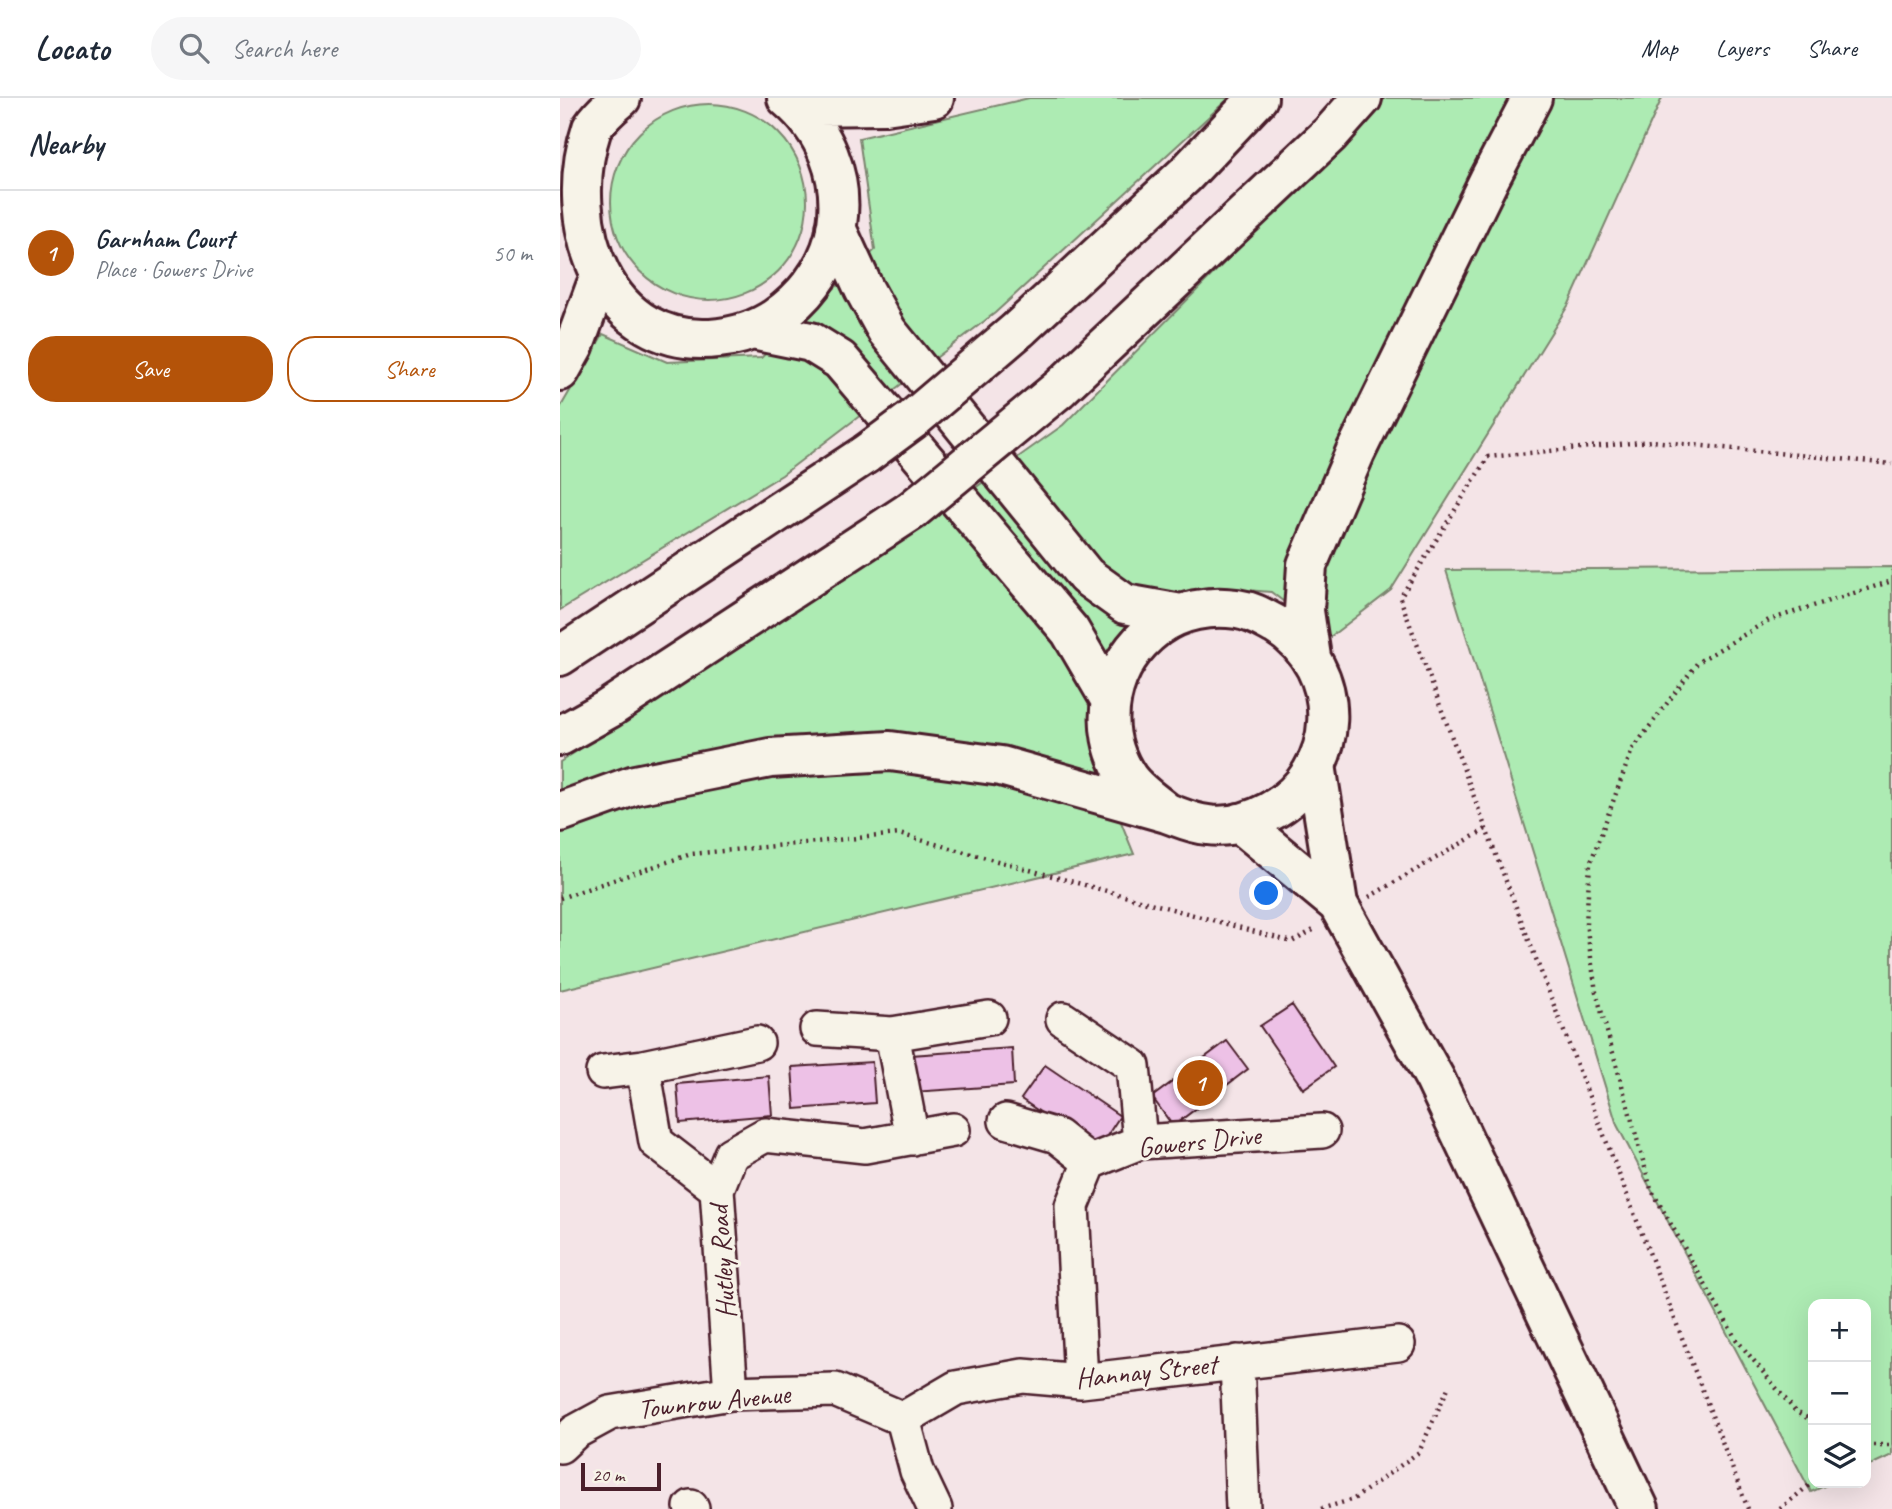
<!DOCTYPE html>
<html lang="en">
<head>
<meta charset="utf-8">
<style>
	:root { --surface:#fff; --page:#f6f6f7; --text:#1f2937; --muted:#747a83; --line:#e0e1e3; --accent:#b45309 }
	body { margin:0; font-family:Caveat,sans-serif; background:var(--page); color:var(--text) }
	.controls { position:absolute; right:21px; bottom:21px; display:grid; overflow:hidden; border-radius:14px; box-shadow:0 7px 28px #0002 }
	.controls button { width:63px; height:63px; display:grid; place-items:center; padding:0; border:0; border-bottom:2px solid var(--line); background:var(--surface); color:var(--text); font:35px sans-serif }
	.scale { position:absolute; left:21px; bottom:18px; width:80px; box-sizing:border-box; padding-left:7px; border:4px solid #4a1f2b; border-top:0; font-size:19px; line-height:24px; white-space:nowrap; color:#4a1f2b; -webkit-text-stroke:5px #f7f3e8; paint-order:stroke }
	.you { position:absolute; left:707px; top:796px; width:24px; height:24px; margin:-18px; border:5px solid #fff; border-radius:50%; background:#1a73e8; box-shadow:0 0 0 10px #1a73e833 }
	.badge { display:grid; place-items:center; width:46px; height:46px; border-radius:50%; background:var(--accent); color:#fff; font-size:23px; font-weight:700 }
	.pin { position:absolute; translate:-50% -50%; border:4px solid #fff; box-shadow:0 2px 7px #0006 }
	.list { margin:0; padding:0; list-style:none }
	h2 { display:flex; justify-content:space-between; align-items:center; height:91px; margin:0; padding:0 28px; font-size:30px }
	h2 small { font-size:23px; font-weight:400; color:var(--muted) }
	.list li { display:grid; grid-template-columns:46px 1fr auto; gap:21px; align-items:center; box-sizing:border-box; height:126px; padding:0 28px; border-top:2px solid var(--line) }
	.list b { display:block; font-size:26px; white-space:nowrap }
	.list p { margin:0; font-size:23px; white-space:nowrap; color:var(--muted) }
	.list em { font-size:23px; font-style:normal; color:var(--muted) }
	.actions { display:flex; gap:14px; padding:21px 28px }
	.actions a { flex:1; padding:16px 0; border:2px solid var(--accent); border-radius:28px; text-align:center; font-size:24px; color:var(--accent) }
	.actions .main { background:var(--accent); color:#fff }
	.icon { flex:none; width:38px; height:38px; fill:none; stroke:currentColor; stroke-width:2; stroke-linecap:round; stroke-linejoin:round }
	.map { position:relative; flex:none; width:1332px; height:1411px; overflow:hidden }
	header { display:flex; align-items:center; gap:42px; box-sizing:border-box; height:98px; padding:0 35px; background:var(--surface); border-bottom:2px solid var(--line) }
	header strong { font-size:33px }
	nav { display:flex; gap:38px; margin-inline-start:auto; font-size:24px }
	.search { width:490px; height:63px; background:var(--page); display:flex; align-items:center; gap:18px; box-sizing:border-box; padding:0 24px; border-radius:38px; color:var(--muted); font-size:26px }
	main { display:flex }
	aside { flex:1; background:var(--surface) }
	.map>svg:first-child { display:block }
	.green { fill:#adebb3; stroke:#7c856f; stroke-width:2 }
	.building { fill:#edc1e6; stroke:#4a1f2b; stroke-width:2 }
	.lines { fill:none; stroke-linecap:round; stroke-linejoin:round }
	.minor-casing { stroke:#4a1f2b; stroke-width:38 }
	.major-casing { stroke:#4a1f2b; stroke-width:44 }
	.highway-casing { stroke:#4a1f2b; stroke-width:44 }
	.path { stroke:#4a1f2b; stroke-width:4.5; stroke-dasharray:2 5; stroke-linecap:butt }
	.minor { stroke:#f7f3e8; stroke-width:33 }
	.major { stroke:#f7f3e8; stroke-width:38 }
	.highway { stroke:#f7f3e8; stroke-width:38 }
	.highway-bridge-casing { stroke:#4a1f2b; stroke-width:44; stroke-linecap:butt }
	.highway-bridge { stroke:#f7f3e8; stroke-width:38 }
	.labels { text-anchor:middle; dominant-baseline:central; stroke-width:6; stroke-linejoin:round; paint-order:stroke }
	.street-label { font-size:28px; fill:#4a1f2b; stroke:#f7f3e8 }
</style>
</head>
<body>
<header>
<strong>Locato</strong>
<div class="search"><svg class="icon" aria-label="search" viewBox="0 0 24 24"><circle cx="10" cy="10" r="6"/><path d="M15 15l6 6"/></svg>Search here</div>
<nav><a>Map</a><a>Layers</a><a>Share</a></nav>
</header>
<main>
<aside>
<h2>Nearby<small></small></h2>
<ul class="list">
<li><span class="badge">1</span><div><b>Garnham Court</b><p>Place · Gowers Drive</p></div><em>50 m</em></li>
</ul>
<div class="actions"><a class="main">Save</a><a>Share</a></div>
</aside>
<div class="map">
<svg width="1332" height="1411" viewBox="0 0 1332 1411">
	<rect width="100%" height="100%" fill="#f4e4e7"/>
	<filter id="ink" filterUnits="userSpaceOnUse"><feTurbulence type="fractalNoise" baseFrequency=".0143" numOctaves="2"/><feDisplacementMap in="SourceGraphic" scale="14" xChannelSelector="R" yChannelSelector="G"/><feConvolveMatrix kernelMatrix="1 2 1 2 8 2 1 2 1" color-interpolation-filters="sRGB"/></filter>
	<g filter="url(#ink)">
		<path class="green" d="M469,0h200l-234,215 -213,162 -222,135v-202l43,-74 64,28 94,-4 114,-108 -16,-112z
			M825,0h277l-93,206 -178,286 -61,47 -59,-45 -63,-5 -74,32 -45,85 13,71 32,79 -574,136v-228l348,-226 155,-111 306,-308z
			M51 104a98 98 0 1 1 196 0a98 98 0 1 1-196 0Z
			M1332,469v888l-26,12v-163h-53v179h18l-20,9 -194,-367 -171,-555z"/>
		<path class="building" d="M732,907l42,62 -31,22 -43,-63z
			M667,943l21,28 -75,57 -21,-29z
			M452,950l2,37 -101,7 -2,-37z
			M312,964l3,41 -80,6 -3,-42z
			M485,967l75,51 -23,35 -76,-52z
			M209,978l3,39 -92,8 -3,-39z"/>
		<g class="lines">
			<g class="minor-casing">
				<path id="minor" d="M503,921l70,47 7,76
					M257,931l75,5 97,-16
					M332,936l20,104
					M83,969l13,75 61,47
					M43,974l40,-5 114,-24
					M446,1023l51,15 33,26
					M677,1264l6,147
					M521,1283l-9,-175 18,-44 50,-20 182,-11
					M171,1295l-14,-204 14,-35 34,-19 100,11 88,-16
					M343,1321l53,-31 67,-12 58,5 317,-37
					M0,1348l15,-14 35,-19 121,-20 104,-3 68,29 14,52 18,38
					M131,1409l1,2"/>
			</g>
			<g class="major-casing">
				<path id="major" d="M756,667l22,139
					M680,725l98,81 97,175 204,430"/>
			</g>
			<g class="highway-casing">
				<path id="highway" d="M61,0c-11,9 -21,18 -29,30 -32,96 13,224 127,210 25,-3 48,-12 67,-28 26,-21 46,-51 51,-85 7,-49 -12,-95 -50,-127
					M237,8l88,-1 49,-7
					M276,130l28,61 23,42 199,245 39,28 56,10
					M459,231l166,-154 73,-77
					M192,232l59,12 29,18 230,271 41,70
					M0,273l14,-25 22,-60
					M499,291l271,-255 32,-36
					M0,558l306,-202
					M751,559l-7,-46 3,-46 48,-112 134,-273 43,-82
					M0,638l48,-27 303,-198
					M0,714l75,-27 135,-27 120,-7 111,15 166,47c14,5 27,11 41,12 21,3 42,-3 61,-13 74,-39 79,-143 7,-187 -13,-7 -24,-14 -39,-16 -27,-4 -57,1 -80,18 -48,36 -63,100 -29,151 10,14 26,24 39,35"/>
			</g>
			<path class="path" d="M809,799l117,-68
				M0,800l131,-44 208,-20 393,108 25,-14
				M1253,1323l-17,-9 -60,-73 -85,-150 -55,-197 -10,-69 4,-59 42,-114 66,-88 71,-42 123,-39
				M1306,1347h26
				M761,1411l33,-10 65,-47 29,-64
				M1188,1411l-262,-680 -86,-231 88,-141 163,-16 241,23
				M1220,1411l33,-27"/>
			<use href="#minor" class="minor"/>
			<use href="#major" class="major"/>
			<use href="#highway" class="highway"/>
			<g class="highway-bridge-casing">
				<path id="highway-bridge" d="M306,356l46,-34 107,-91
					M351,413l148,-122"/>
			</g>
			<use href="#highway-bridge" class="highway-bridge"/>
		</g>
	</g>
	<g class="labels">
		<g class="street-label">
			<text transform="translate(639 1043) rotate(-6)">Gowers Drive</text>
			<text transform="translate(162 1164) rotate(-94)">Hutley Road</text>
			<text transform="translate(586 1273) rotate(-6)">Hannay Street</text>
			<text transform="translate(154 1303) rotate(-6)">Townrow Avenue</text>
		</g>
	</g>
</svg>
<div class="controls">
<button>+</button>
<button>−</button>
<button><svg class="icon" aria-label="layers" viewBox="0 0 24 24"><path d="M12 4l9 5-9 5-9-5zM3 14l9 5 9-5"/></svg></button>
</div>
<div class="scale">20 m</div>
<div class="you"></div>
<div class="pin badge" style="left:640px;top:985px">1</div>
</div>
</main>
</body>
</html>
